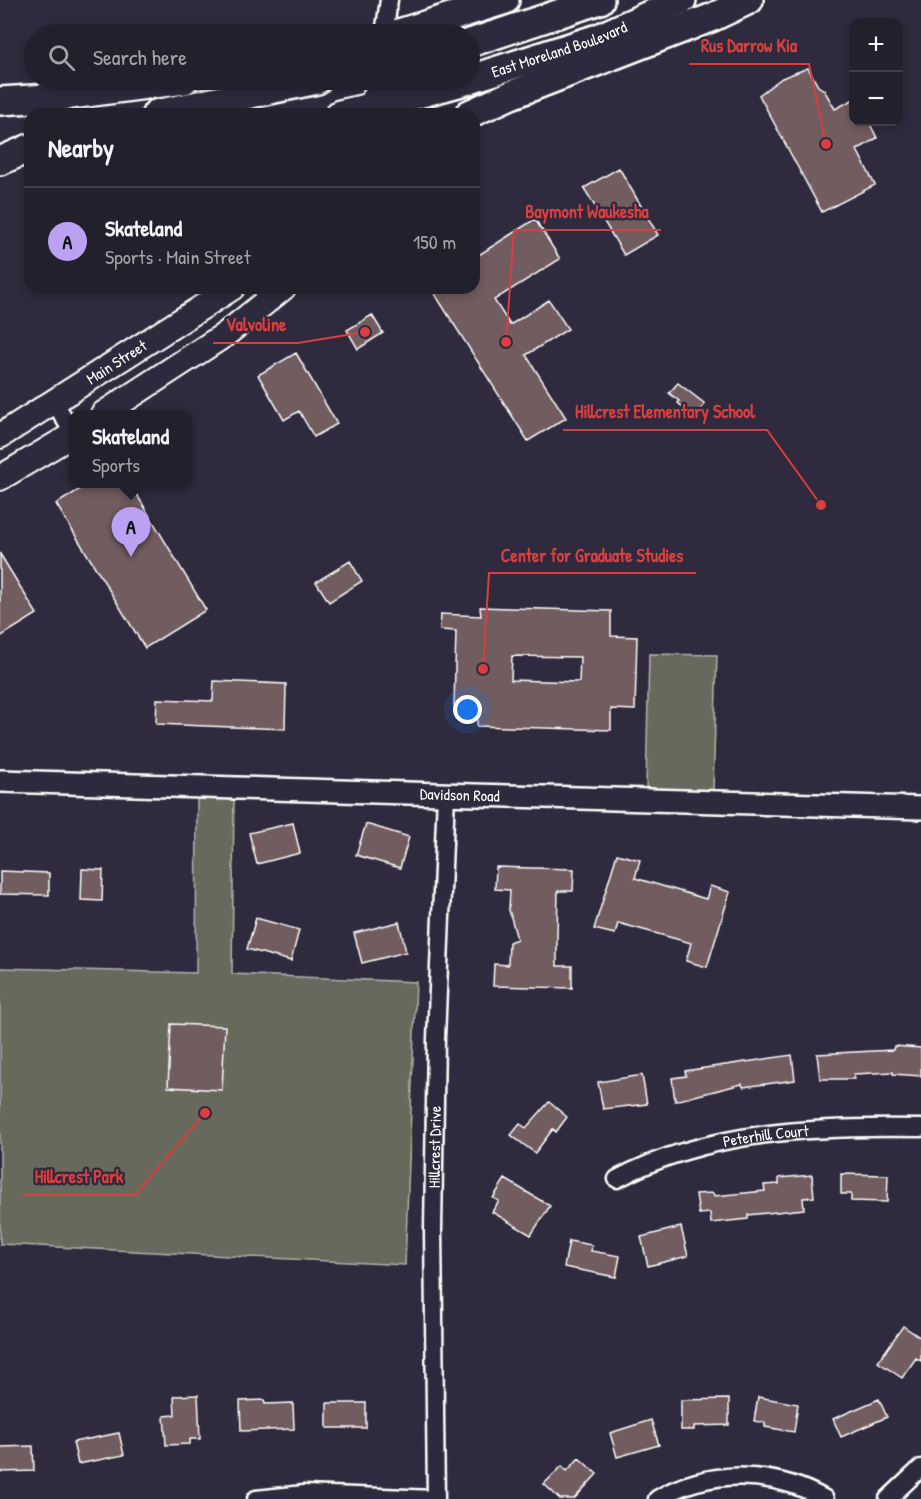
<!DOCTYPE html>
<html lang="en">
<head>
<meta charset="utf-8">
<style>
	:root { --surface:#23202e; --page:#2b2836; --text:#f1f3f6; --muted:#a3a3aa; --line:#403e4a; --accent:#bca0f2 }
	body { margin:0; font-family:"Patrick Hand",sans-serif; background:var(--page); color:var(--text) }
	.controls { position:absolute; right:18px; top:18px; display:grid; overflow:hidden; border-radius:12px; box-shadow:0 3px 9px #0003 }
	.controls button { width:54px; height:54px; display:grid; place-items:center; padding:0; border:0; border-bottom:2px solid var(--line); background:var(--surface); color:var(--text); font:30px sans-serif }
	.you { position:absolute; left:468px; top:710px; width:21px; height:21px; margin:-15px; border:4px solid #fff; border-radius:50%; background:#1a73e8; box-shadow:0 0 0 9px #1a73e833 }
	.badge { display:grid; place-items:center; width:39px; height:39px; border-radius:50%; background:var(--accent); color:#111; font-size:20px; font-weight:700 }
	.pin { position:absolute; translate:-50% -50px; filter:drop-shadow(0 2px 3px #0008) }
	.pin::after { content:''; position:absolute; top:32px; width:21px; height:18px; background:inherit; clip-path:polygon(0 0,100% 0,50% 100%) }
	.popup { position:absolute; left:69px; top:410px; width:123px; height:78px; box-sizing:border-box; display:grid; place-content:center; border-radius:12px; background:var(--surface); filter:drop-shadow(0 2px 4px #0005); font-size:20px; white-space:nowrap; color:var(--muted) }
	.popup b { font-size:22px; color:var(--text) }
	.popup::after { content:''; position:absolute; left:50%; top:100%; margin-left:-12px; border:12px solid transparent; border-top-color:var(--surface) }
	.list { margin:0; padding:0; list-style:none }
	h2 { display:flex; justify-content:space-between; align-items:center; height:78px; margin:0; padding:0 24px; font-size:26px }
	h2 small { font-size:20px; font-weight:400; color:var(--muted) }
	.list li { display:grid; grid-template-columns:39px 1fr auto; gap:18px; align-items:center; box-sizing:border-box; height:108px; padding:0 24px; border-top:2px solid var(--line) }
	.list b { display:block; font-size:22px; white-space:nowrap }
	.list p { margin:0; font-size:20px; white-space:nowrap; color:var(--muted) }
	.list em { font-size:20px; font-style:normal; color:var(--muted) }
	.icon { flex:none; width:33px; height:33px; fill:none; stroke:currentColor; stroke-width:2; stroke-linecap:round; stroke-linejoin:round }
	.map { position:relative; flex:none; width:921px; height:1499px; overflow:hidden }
	.search { position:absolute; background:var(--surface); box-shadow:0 3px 9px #0003; left:24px; top:24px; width:456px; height:66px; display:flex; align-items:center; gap:15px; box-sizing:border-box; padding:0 21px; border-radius:33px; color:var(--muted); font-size:22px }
	.panel { position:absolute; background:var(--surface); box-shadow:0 3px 9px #0003; left:24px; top:108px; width:456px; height:186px; border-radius:18px }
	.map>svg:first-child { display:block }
	.green { fill:#66695b; stroke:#b2b4ad; stroke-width:1.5 }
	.building { fill:#715c5f; stroke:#fff; stroke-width:1.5; fill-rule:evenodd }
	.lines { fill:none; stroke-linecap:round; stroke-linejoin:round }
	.minor-casing { stroke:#fff; stroke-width:21 }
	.tertiary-casing { stroke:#fff; stroke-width:26 }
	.secondary-casing { stroke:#fff; stroke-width:28 }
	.primary-casing { stroke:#fff; stroke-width:32 }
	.minor { stroke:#2f2a3d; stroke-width:16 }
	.tertiary { stroke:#2f2a3d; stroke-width:21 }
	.secondary { stroke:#2f2a3d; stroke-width:24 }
	.primary { stroke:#2f2a3d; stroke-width:27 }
	.labels { text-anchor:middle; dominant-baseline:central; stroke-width:4.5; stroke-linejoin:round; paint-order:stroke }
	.street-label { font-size:16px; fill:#fff; stroke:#2f2a3d }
	.leader { fill:none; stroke:#da3e3e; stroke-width:2 }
	.callout-dot { fill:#da3e3e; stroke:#2f2a3d; stroke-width:2 }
	.callout-label { font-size:18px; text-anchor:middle; font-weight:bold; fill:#da3e3e; stroke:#2f2a3d; stroke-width:4.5; stroke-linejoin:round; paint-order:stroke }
</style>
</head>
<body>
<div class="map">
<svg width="921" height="1499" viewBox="0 0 921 1499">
	<rect width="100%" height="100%" fill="#2f2a3d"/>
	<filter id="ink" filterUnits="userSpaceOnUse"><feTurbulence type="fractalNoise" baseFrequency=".0167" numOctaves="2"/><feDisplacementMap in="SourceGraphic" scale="12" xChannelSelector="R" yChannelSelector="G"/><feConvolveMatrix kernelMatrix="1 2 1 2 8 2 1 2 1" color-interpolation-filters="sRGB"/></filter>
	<g filter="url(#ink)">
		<path class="green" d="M649,654l68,1 -4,136 -67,-2z
			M197,798h37l-2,176 184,8 -11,283 -405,-21v-276l196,5z"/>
		<path class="building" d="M808,68l10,18 6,4 11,19 19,-10v23h15l8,16 -20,12 18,35 -53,27 -63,-117 23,-17z
			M619,168l39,67 -34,20 -40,-67z
			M535,219l25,40 -66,41 16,25 39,-25 19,29 -42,26 40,63 -38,23 -97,-153h43v-30z
			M372,315l11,18 -25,16 -11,-19z
			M296,353l41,71 -23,13 -15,-26 -15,9 -26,-45z
			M678,383l27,21 -10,13 -17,-14 1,-2 -10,-8z
			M90,483h40l76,127 -61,38 -89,-144z
			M0,554l37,60 -37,23z
			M350,561l12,20 -33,21 -13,-20z
			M480,607l131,4v25l26,1 -2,73 -24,-1v21l-134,-4v-20l-23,-1 2,-74 -16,-1 1,-16 40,2zM512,656l68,1 -1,25 -68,-2z
			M214,681l72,3 -1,45 -129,-5 1,-25 56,2z
			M293,823l7,30 -43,11 -8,-31z
			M366,824l43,13 -9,31 -44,-13z
			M617,854l23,6 -5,18 71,21 4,-13 20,6 -23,75 -21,-6 5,-18 -73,-20 -3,11 -21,-5z
			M496,867l78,2 -1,22h-15l-1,46v29h15v22l-79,-2 1,-22 14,1 1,-23 8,-3 -8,-29 1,-20 -15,-1z
			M82,869l21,1 -1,31 -21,-1z
			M0,871l49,2v22l-49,-1z
			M256,918l43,12 -8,31 -44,-12z
			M399,922l7,30 -44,11 -8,-30z
			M171,1024l54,2 -3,64 -54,-3z
			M894,1046l27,2v28l-28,-2v-2l-39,2v5h-34l-3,-25 76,-4z
			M792,1055l3,25 -52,7 -1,-3 -67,17 -3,-23 14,-2 -1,-5z
			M642,1075l5,29 -44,5 -5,-27z
			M549,1102l18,15 -11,15 -3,-3 -18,24 -24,-18 9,-11 6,4z
			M841,1174l47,1 -1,27 -36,-1v-7h-10z
			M812,1175l2,22 -11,1 1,11 -56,6v4l-37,4 -1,-10 -11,1 -3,-20 17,-1 1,3 51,-5 -1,-6 15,-1v-6z
			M505,1179l45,27 -19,29 -39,-23 7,-11 -6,-3z
			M681,1227l7,29 -40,10 -7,-29z
			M569,1241l23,4 -1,6 29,5 -4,21 -52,-10z
			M903,1326l18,12v23l-5,-3 -14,20 -24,-16z
			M198,1395l2,44h-10v5l-24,1 -2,-29 11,-1 -1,-19z
			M758,1397l40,7 -4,28 -29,-5v-4l-11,-2z
			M729,1399v26l-35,1v4h-13v-30z
			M879,1399l8,18 -46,20 -8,-18z
			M264,1400l1,4 28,-1 1,26 -53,2 -1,-30z
			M327,1403h39v25h-39z
			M651,1420l8,25 -42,12 -7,-24z
			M119,1433l5,22 -46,9 -5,-22z
			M33,1446l1,25 -34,1v-25z
			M579,1458l18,16 -23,25h-14l-16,-15 18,-18 5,5z"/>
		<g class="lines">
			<g class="minor-casing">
				<g id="minor">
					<path d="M384,34l5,-34"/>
					<path d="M54,401l20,34"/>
					<path id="s1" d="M617,1179c91,-49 202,-53 304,-51"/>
					<path d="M256,1499l48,-5 131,5"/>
					<path id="s2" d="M436,1499l-3,-270 3,-190 10,-245"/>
					<path d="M657,1499c51,-31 117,-29 168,0"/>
					<path d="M888,1499l33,-31"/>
				</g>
			</g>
			<g class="tertiary-casing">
				<g id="tertiary">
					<path id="s3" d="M0,781l921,27"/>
				</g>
			</g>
			<g class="secondary-casing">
				<g id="secondary">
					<path d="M103,414l123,-80 57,-46"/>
					<path id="s4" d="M0,436l232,-148"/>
					<path d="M0,478l74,-44"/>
				</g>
			</g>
			<g class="primary-casing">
				<g id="primary">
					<path d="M396,34l109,-34"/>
					<path d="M470,43l130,-43"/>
					<path id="s5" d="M470,79l128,-41 84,-38"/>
					<path d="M0,101l48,-3 136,-18"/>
					<path d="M371,107l16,-27"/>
					<path d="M156,114l161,-34"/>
					<path d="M340,114l31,-7 98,-27"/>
					<path d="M469,114l42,-19 202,-78 36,-17"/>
					<path d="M0,161l30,-13"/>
				</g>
			</g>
			<use href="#minor" class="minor"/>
			<use href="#tertiary" class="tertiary"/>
			<use href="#secondary" class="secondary"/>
			<use href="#primary" class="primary"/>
		</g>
	</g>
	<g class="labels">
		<g class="street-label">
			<text stroke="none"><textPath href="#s5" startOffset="94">East Moreland Boulevard</textPath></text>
			<text stroke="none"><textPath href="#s4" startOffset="138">Main Street</textPath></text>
			<text stroke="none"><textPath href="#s3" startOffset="460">Davidson Road</textPath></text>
			<text stroke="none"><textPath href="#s1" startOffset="156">Peterhill Court</textPath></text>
			<text stroke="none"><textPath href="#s2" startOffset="352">Hillcrest Drive</textPath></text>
		</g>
	</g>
	<path class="leader" d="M826 144L809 64H689M506 342L514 230H661M365 332L298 343H213M821 505L767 430H563M483 669L489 573H696M205 1113L135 1195H23"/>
	<g class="callout-dot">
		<circle cx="826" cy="144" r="6"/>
		<circle cx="506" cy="342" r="6"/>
		<circle cx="365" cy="332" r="6"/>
		<circle cx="821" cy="505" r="6"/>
		<circle cx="483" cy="669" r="6"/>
		<circle cx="205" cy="1113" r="6"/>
	</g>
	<g class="callout-label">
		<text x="749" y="52">Rus Darrow Kia</text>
		<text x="587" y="218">Baymont Waukesha</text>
		<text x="256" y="331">Valvoline</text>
		<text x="665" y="418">Hillcrest Elementary School</text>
		<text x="592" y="562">Center for Graduate Studies</text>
		<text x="79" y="1183">Hillcrest Park</text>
	</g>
</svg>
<div class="controls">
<button>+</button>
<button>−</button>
</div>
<div class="you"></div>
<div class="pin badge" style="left:131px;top:557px">A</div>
<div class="popup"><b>Skateland</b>Sports</div>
<div class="search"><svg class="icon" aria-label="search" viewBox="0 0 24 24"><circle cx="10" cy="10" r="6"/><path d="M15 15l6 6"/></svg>Search here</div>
<section class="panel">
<h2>Nearby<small></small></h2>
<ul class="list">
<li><span class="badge">A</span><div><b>Skateland</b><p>Sports · Main Street</p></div><em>150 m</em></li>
</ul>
</section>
</div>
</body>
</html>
